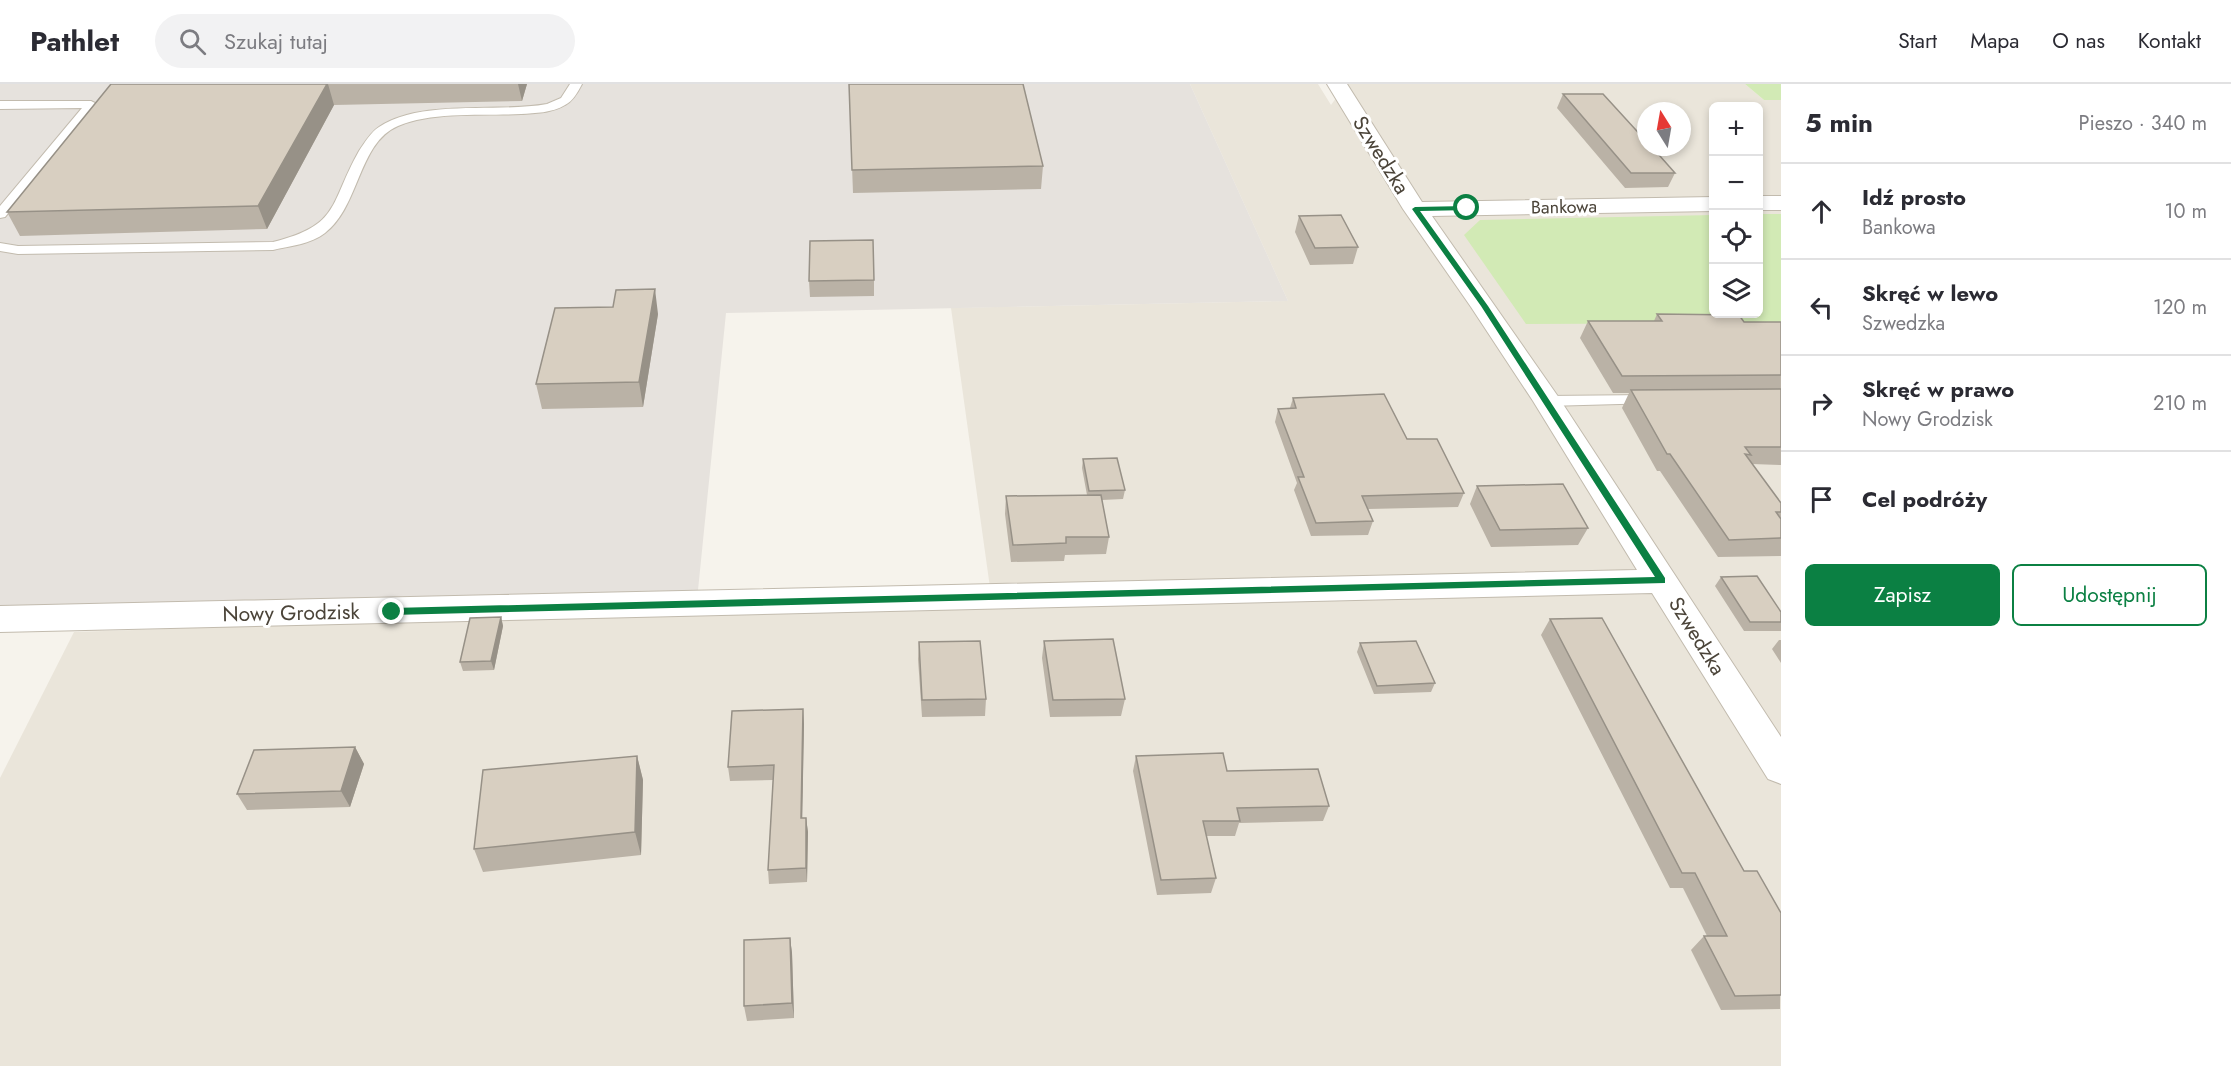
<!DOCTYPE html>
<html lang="pl">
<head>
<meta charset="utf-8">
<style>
	:root { --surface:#fff; --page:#f2f2f3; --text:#2b2b33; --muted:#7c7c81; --line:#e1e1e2; --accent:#0b8043 }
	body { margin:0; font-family:Jost,sans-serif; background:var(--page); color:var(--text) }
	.controls { position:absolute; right:18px; top:18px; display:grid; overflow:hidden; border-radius:9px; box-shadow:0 3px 9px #0003 }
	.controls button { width:54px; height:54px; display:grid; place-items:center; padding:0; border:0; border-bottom:2px solid var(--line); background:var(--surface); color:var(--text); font:30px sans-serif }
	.compass { position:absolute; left:1637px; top:18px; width:54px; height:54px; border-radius:50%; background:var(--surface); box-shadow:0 3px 9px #0003; rotate:349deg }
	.stop { position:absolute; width:18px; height:18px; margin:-14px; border:4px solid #0b8043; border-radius:50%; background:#fff }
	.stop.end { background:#0b8043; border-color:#fff; box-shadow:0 2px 6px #0008 }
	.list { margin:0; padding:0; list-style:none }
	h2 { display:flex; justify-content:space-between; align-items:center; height:78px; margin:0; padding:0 24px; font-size:26px }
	h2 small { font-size:20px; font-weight:400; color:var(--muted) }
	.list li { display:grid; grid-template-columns:39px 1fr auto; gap:18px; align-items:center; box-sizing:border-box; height:96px; padding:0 24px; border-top:2px solid var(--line) }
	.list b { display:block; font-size:22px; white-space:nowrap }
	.list p { margin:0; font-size:20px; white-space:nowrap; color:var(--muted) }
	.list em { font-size:20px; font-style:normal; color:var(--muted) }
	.actions { display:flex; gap:12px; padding:18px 24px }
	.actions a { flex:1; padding:14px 0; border:2px solid var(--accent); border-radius:9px; text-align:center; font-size:21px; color:var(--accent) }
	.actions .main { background:var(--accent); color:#fff }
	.icon { flex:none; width:33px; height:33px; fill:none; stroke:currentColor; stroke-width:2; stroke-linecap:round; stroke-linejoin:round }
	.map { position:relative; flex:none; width:1781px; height:982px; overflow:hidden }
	header { display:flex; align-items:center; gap:36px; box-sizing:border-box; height:84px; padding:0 30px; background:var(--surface); border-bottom:2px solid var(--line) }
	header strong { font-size:28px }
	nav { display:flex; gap:33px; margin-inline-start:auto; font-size:21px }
	.search { width:420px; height:54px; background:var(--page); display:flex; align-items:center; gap:15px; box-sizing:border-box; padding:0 21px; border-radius:33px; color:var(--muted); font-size:22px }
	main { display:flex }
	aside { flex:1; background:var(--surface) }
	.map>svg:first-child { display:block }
	.residential { fill:#eae5da; fill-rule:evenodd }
	.industrial { fill:#e6e2dd }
	.green { fill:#d2eab5 }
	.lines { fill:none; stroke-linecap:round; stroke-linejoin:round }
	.service-casing { stroke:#c2bbae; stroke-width:2 }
	.minor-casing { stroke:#c2bbae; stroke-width:2 }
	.service { fill:#fff; fill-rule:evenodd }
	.minor { fill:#fff; fill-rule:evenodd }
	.wall { fill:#bab2a6 }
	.shaded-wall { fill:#979187 }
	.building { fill:#d8cfc1; stroke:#979187; stroke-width:1.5 }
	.route { fill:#0b8043 }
	.labels { text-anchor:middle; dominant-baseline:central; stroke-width:6; stroke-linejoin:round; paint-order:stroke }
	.far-street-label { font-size:18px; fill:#4b4439; stroke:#fff }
	.street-label { font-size:21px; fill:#4b4439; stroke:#fff }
</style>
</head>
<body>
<header>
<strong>Pathlet</strong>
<div class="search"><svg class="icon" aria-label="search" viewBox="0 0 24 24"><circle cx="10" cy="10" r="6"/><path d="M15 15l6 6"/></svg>Szukaj tutaj</div>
<nav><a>Start</a><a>Mapa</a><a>O nas</a><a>Kontakt</a></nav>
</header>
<main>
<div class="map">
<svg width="1781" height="982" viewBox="0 0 1781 982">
	<rect width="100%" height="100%" fill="#f6f3ec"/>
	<path class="residential" d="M1190,0h128l13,21 15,-21h399l19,16h17v966h-1781v-288l74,-146 918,-30 -41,-294 337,-7zM1714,22h44v208h-44zM1646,27h36v36h-36z"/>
	<path class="industrial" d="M0,0h1190l98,217 -562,12 -29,287 -697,6z"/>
	<path class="green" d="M1745,0h36v16h-17z
		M1759,130h22v109l-255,1 -62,-89 16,-15 233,-5 1,99h44z"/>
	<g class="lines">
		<g class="service-casing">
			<path id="service" d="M570,0h12c-4,8 -9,17 -17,21 -13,8 -30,8 -44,9 -37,2 -89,-3 -123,12 -40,17 -38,80 -73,107 -14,11 -35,13 -52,17l-255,4 -18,-3v-8l18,3 255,-4c68,-17 56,-38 86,-91 6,-9 12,-19 20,-24 42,-28 119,-14 168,-23l14,-6z
				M0,17h91l6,3 -92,113 -5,1v-12l82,-98 -82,1z
				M1650,311l8,5 -2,3 -109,3 -8,-5 8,-5z"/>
		</g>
		<g class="minor-casing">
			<path id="minor" d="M1327,0h20l75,118 292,-5v14l-282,5 125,179 224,342v47l-13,-5 -116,-186 -1652,39v-26l1637,-36 -104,-169 -62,-94 -68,-98z
				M1758,112h23v14h-23z"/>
		</g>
		<use href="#service" class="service"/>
		<use href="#minor" class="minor"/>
	</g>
	<path class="wall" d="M111,0h416l-5,17 -188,4 -67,124 -247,7 -13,-24z
		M849,0l194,82 -2,23 -188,4z
		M1563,10l112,79 -7,14 -43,1 -68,-80z
		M1299,132l59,31 -5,17 -43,1 -15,-33z
		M874,196v16l-64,1 -1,-16z
		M658,230l-15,93 -101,2 -6,-25z
		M1657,230l87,8h37v143l-29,-1 29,39v53l-63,1 -58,-86h-3l-35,-63 7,-15h-16l-33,-55 8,-17h66z
		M1293,314l114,41 57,54 -6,14 -90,2 5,12 -5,14 -57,1 -17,-46 3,-7 -22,-61 3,-13 12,-1z
		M1083,375l42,31 -2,9 -21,1 7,37 -3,17 -41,1 -1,6 -53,1 -6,-48 1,-18 81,-1 -5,-27z
		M1477,402l111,42 -10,17 -87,2 -21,-43z
		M1721,493l60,35v19h-37l-29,-45z
		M501,533l2,9 -9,44 -31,1 -3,-9z
		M1550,535l194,252 37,42 -1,96 -59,1 -30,-60 13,-14h3l-24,-48h-13l-129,-253z
		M1779,556h2v23l-9,-14z
		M1044,557l81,58 -4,17 -71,1 -8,-59z
		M919,558l67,57 -1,17 -63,1 -4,-58z
		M1360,559l75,40 -4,9 -57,2 -17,-42z
		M803,625l1,15 -2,94h4l2,14 -1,50 -38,2 -1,-14 5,-90 -43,1 -2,-14z
		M355,663l9,17 -14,43 -103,3 -10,-16z
		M637,672l6,24 -2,75 -158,17 -9,-23z
		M1136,672l91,15 102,35 -6,15 -84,2 -4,13h-29l10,42 -5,15 -54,2 -24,-124z
		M790,854l2,15 2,65 -47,3 -3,-15z"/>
	<path class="shaded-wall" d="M327,0h1l6,21 -67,124 -9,-23z
		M518,0h9l-5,17z
		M655,205l3,25 -15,93 -4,-25z
		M501,533l2,9 -9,44 -3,-9z
		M803,625l1,15 -2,108 -1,-14z
		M355,663l9,17 -14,43 -9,-16z
		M637,672l6,24 -2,75 -6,-23z
		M806,734l2,14 -1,50 -1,-14z
		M790,854l2,15 2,65 -2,-15z"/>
	<path class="building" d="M111,0h216l-69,122 -251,6z
		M849,0h174l20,82 -191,4z
		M1563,10h40l43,47v6h6l23,26h-44z
		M1341,131l17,32 -43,1 -16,-32z
		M873,156l1,40 -65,1 1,-40z
		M655,205l-16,93 -103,2 19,-76 58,-1 3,-17z
		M1657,230l82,1 5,7h37v53l-159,1 -34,-55h74z
		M1781,305v58h-36l6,8 -6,-1 36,49v9h-5l5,7v19l-52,2 -59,-86h-3l-36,-64z
		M1384,310l23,45h30l27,54 -102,3 11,25 -57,2 -18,-46h6l-26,-68 18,-1 -3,-10z
		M1117,374l8,32 -36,1 -6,-32z
		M1563,400l25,44 -88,2 -23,-44z
		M1101,411l8,42h-43v6l-53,2 -7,-49z
		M1757,492l24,36v10h-31l-29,-45z
		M501,533l-10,44 -31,1 10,-44z
		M1602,534l142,253h13l24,42v82l-46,1 -31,-60h23l-32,-63h-13l-132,-254z
		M1113,555l12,60 -72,1 -9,-59z
		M980,557l6,58 -64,1 -3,-58z
		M1416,557l19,42 -58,3 -17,-43z
		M803,625l-2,109h5v50l-38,2 6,-105 -46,2 4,-56z
		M355,663l-14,44 -104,3 17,-44z
		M1223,669l4,18 91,-2 11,37 -92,2 3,13h-37l13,57 -55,2 -25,-124z
		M637,672l-2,76 -161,17 9,-79z
		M790,854l2,65 -48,3v-66z"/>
	<path class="route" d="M1467,122l3,4 -50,1 68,95 177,272v5l-1273,32 -6,-3 6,-4 1263,-31 -174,-271 -69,-97 3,-2z"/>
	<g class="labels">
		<g class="far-street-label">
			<text transform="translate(1564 123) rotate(-1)">Bankowa</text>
		</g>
		<g class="street-label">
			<text transform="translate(1381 71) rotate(58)">Szwedzka</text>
			<text transform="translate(291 529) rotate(-1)">Nowy Grodzisk</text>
			<text transform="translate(1697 552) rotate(58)">Szwedzka</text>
		</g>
	</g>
</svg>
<div class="controls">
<button>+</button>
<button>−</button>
<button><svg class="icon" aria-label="locate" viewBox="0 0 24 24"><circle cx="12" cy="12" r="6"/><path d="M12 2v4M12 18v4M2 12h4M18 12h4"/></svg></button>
<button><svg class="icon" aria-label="layers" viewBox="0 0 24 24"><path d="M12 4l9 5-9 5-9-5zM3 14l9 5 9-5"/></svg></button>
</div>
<svg class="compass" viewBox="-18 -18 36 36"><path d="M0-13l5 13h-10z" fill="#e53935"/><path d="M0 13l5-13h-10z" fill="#7c7c81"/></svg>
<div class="stop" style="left:1467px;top:124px"></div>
<div class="stop end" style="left:392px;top:528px"></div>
</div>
<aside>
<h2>5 min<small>Pieszo · 340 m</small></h2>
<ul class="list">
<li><svg class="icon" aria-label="ahead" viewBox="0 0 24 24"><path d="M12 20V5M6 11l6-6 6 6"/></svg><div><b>Idź prosto</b><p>Bankowa</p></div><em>10 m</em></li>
<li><svg class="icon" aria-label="left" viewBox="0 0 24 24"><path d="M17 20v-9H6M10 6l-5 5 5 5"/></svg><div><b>Skręć w lewo</b><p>Szwedzka</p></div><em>120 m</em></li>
<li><svg class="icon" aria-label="right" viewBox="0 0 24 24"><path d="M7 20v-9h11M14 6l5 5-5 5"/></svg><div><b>Skręć w prawo</b><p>Nowy Grodzisk</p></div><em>210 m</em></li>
<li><svg class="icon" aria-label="arrive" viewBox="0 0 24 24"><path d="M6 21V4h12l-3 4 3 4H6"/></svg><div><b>Cel podróży</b></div></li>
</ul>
<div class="actions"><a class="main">Zapisz</a><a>Udostępnij</a></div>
</aside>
</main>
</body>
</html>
